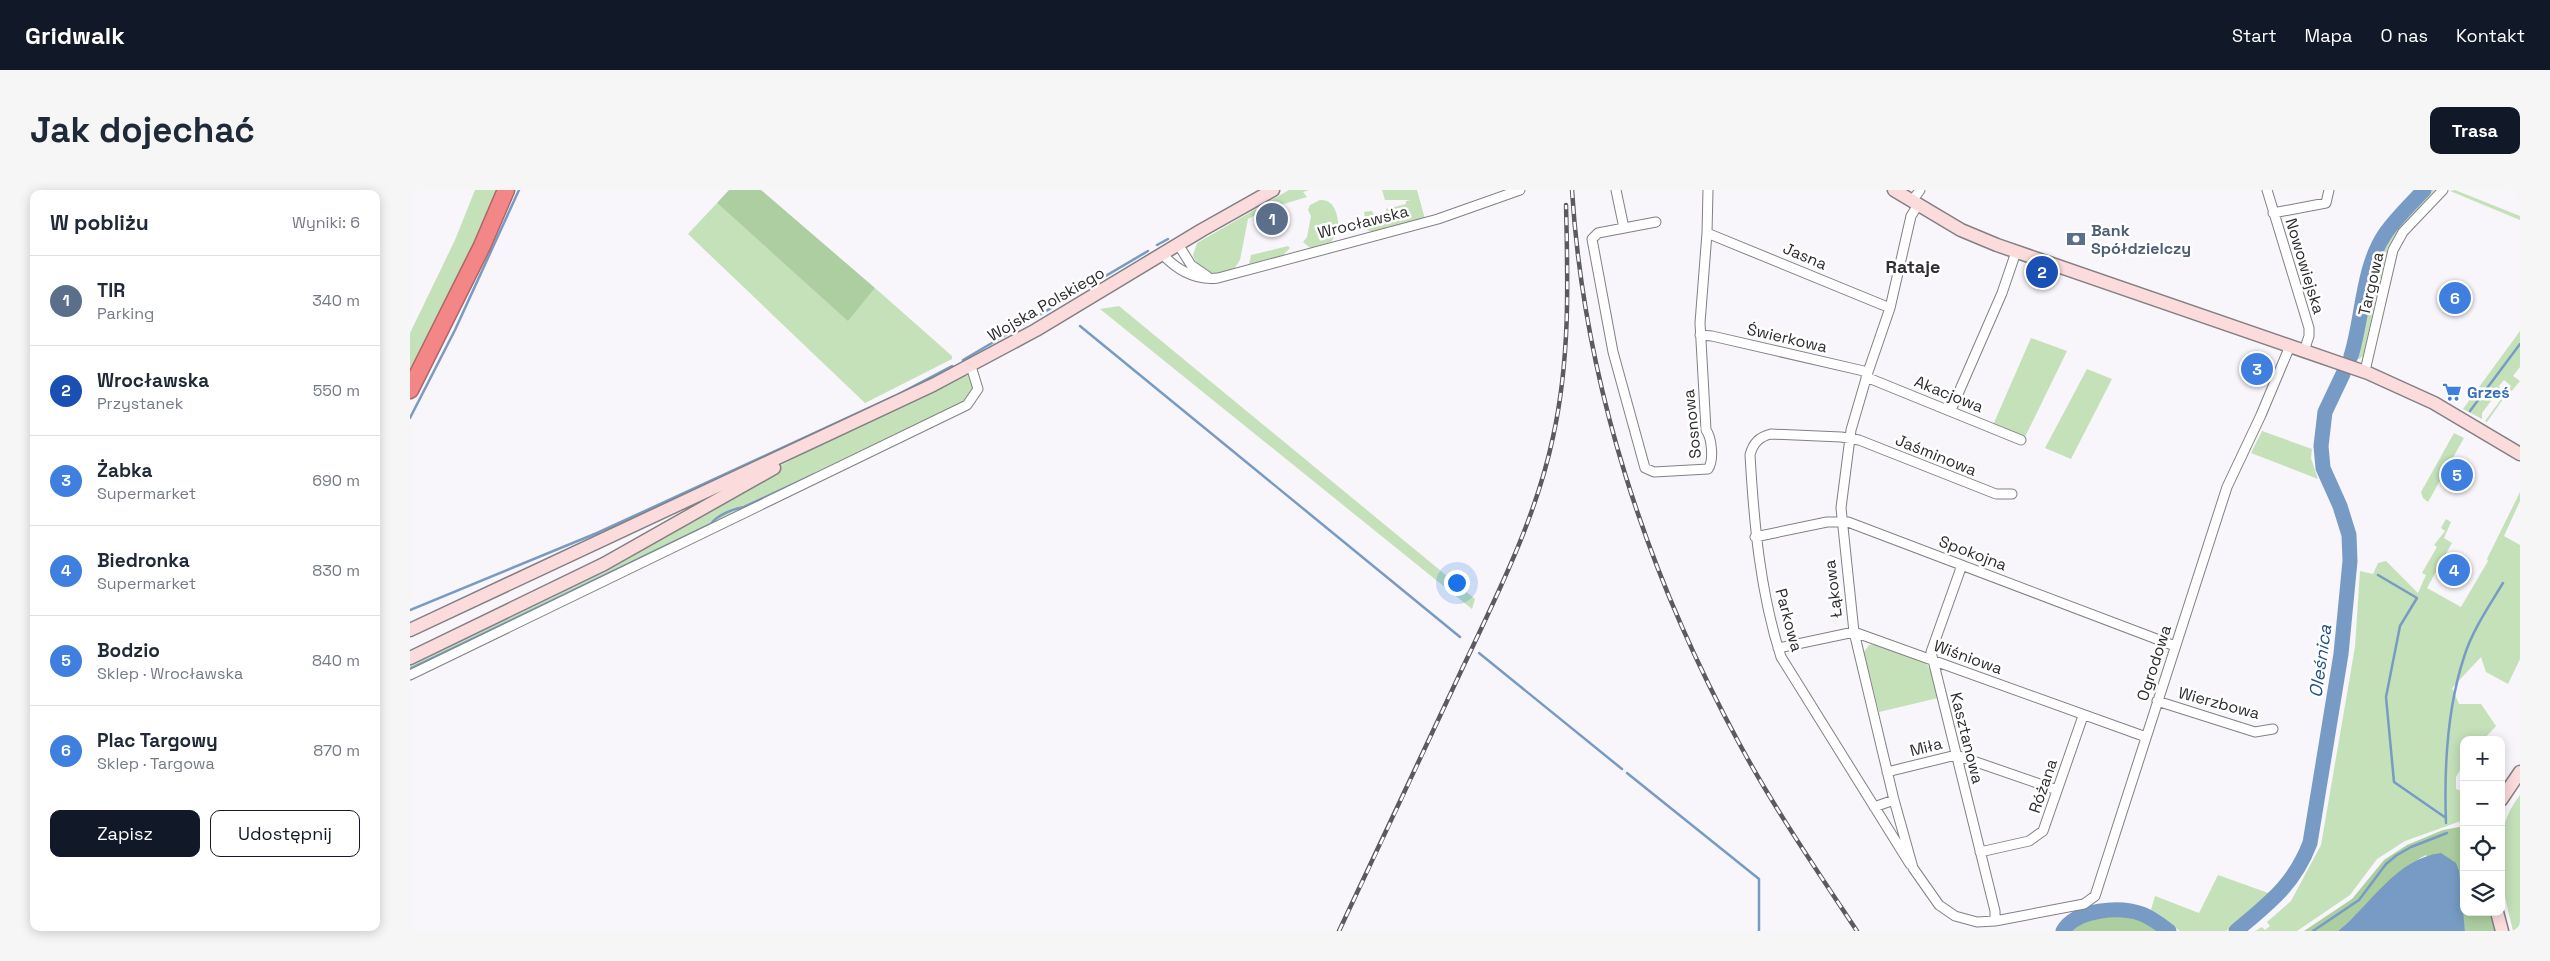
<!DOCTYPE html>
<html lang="pl">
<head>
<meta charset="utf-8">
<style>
	:root { --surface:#fff; --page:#f6f6f7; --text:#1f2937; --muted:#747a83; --line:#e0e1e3; --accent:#111827 }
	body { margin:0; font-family:"Space Grotesk",sans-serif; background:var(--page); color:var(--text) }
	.controls { position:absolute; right:15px; bottom:15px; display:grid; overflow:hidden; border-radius:10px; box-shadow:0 2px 12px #0003 }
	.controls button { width:45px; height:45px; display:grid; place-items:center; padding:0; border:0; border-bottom:1px solid var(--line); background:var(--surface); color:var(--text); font:25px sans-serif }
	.you { position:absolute; left:1046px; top:392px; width:18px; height:18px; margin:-12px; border:4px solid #fff; border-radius:50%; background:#1a73e8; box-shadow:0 0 0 8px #1a73e833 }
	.badge { display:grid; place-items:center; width:32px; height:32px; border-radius:50%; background:var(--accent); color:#fff; font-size:16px; font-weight:700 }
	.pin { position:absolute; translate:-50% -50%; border:2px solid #fff; box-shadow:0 1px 5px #0006 }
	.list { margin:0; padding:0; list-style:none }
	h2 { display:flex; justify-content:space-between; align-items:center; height:65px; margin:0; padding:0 20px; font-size:21px }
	h2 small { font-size:16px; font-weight:400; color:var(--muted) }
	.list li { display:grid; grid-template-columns:32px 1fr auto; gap:15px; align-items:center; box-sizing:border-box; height:90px; padding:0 20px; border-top:1px solid var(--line) }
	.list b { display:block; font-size:19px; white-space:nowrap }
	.list p { margin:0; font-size:16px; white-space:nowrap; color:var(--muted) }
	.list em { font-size:16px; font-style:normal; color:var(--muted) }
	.actions { display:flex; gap:10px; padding:15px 20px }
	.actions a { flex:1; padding:11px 0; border:1px solid var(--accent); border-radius:10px; text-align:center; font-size:18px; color:var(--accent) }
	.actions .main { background:var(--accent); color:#fff }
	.icon { flex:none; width:28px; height:28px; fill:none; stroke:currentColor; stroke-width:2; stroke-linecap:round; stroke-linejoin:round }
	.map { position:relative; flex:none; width:2110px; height:741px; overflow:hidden; border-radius:10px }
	header { display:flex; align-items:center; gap:30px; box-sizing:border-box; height:70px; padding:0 25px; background:var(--accent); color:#fff }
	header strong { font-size:24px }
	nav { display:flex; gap:28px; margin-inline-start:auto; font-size:18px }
	.intro { display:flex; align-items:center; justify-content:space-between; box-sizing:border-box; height:120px; padding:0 30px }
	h1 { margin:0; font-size:35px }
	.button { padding:12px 22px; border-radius:10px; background:var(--accent); color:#fff; font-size:18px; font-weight:700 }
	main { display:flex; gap:30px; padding:0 30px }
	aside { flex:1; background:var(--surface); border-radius:10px; box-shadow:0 2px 12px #0003 }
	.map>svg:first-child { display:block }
	.green { fill:#c4e1ba }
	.forest { fill:#accea0 }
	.water { fill:#779bc4 }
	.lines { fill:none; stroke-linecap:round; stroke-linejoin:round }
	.stream { stroke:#779bc4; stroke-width:2.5 }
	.river { stroke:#779bc4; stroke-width:15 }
	.street-casing { stroke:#828085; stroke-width:11 }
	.secondary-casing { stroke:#828085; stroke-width:15 }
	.highway-casing { stroke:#ad6667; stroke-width:19 }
	.street { stroke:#fff; stroke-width:9 }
	.secondary { stroke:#fbdbdb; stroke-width:12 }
	.highway { stroke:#f38787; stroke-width:16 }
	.rail-casing { stroke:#5b5a5d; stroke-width:4.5 }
	.rail { stroke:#fff; stroke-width:2.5; stroke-dasharray:8; stroke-linecap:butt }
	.labels { text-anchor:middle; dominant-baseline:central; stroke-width:5; stroke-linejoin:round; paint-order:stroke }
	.street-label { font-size:16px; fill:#2b2a2c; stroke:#fff }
	.service-label { font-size:16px; font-weight:bold; fill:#4e5e75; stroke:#fff; text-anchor:start }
	.shop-label { font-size:16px; font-weight:bold; fill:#366cbe; stroke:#fff; text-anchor:start }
	.neighbourhood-label { font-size:18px; font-weight:bold; fill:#312f33; stroke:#fff }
	.water-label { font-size:18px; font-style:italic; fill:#1f5186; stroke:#fff }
</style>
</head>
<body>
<header>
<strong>Gridwalk</strong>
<nav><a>Start</a><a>Mapa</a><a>O nas</a><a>Kontakt</a></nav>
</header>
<div class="intro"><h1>Jak dojechać</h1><a class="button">Trasa</a></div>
<main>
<aside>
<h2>W pobliżu<small>Wyniki: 6</small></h2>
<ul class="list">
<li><span class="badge" style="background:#5c6f8a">1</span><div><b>TIR</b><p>Parking</p></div><em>340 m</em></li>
<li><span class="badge" style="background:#1a4fb4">2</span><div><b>Wrocławska</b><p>Przystanek</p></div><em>550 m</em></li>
<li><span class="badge" style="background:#3f7fe0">3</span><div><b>Żabka</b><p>Supermarket</p></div><em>690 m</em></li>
<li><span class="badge" style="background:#3f7fe0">4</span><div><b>Biedronka</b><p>Supermarket</p></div><em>830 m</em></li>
<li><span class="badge" style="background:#3f7fe0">5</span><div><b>Bodzio</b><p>Sklep · Wrocławska</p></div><em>840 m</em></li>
<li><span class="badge" style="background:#3f7fe0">6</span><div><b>Plac Targowy</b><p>Sklep · Targowa</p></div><em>870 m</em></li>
</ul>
<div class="actions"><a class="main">Zapisz</a><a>Udostępnij</a></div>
</aside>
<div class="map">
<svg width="2110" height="741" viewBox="0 0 2110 741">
	<rect width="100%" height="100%" fill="#f8f5fb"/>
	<path class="green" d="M65,0h23l-26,58 -62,125v-40l45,-93z
		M879,0h20l-6,2 4,5 -40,12 -19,10 -8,41 -6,9 -21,5 -16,-9 -4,-10 4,-12z
		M972,0h35l8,29 -53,13 -5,-2 -3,-18 8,-1 5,10 11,-3 -2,-9 20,-5v-3l5,-1h-26z
		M2018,0h7l-38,42 -9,15 -25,109 -4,3 -5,-2 25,-104 8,-16z
		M2045,0l65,26v4l-70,-29z
		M910,10c16,-1 18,17 19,30l-8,12 -21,6 -7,-6 4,-5 4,-21 -3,-6 2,-5z
		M307,13l131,117 27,-32 77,68v3l-87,44 -177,-169z
		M878,56l2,2 -7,7 -34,9 2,-9z
		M709,116l356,293 -3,10 -372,-300z
		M2110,141v36l-7,9 7,5 -10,12 -2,-1 -21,30 -2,-1 26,-35 -7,-6 -5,6 1,3 -18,24v6l-19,-10z
		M1621,148l36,13 -43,88 -31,-14z
		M1677,179l25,10 -41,80 -26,-11z
		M560,185l4,16 -8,10 -556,272v-10l417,-222 136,-65z
		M1852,241l50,18 -1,9 7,21 -67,-26z
		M2044,243l10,5 -36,64 -5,-4 -2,-6z
		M2110,302v9l-16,35 16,9v114l-12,25 -22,-12 -5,-15 -29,31 7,16h22l15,22 -13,14h-19v24l-8,13v12l8,3v22l-3,7 -56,20 -28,18 -27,36 -53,36h-42l7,-4 3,3 5,-4 -3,-4 24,-21 30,-56 34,-198 5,-76 13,3 5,-11 8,-2 32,32 8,-18 -4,-2 15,-26 -3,-2 11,-14 -4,-3 5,-9 5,3 -7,16 8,5 -25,45 34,19 27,-46 -1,-2z
		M1466,454l49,18 6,8 7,28 -59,14 -15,-60 5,-7z
		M2110,605v136h-7c-11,-46 -25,-96 7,-136z
		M1808,685l53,19 -45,37h-46l-29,-21 4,-14 44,17z"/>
	<path class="forest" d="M319,0h32l114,98 -27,33 -131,-118z
		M2054,636v86h27l6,19h-32l-5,-31 -34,-45c-38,20 -56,50 -88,76h-34l48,-32 32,-39 23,-15 36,-15z
		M1718,725l17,5 19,11h-96c13,-15 42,-16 60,-16z"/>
	<path class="water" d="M2031,663l15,10 3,8 6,60h-127c34,-27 57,-72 103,-78z"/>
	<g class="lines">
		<path class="stream" d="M747,55l11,-6
			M670,136l380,311
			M553,170l185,-109
			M2060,221l50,-67
			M0,228l45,-88 64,-140
			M1968,385l39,23 -17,28 -14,71 8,85 52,36
			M0,420l187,-77 298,-137 57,-30
			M1069,463l143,116
			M0,479l301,-145c6,-9 22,-15 33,-17l71,-33
			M1217,583l132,106v52
			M2036,633c-2,-54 1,-114 18,-166 8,-26 25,-51 39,-74
			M1903,741l46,-31 27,-36 11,-9 14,-8 36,-14"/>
		<path class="river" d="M1941,166c12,-38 11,-88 34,-122 11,-16 26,-30 39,-44
			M1653,741c13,-22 57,-25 79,-17 10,4 19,11 27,17
			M1826,741c33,-28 58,-46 74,-88l31,-189 9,-93 -1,-26 -9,-29 -17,-38 -2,-22 4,-34 18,-38"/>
		<g class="street-casing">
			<path id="street" d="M1206,0l8,38
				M1857,0l42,138v8l-5,15
				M1502,11l8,-11
				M1508,15l-7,11 -21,92 -22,64 -17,58 -10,78 13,124 40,168 19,68 26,37 16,11 22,6 18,-1 89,-17 11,-8 132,-409 34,-72 29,-69
				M1863,23l53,-10 3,-13
				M1246,32l-58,11 -6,6 21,113 32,116 9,4 54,-3c6,-8 4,-31 -2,-39l-6,-107 7,-90 1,-43
				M1297,43l183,75
				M768,54l13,21 16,11
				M752,64c15,16 33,27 56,24l220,-59 82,-29
				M1290,145l12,1 156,36
				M1955,181l28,-121 10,-18 40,-42
				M1456,187l155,63
				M1541,220l51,-117 14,-41
				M1345,347l72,-15h21l327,124
				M1552,375l-31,87 64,259v10
				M1368,458l76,-16 292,105
				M0,485l557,-270 11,-16 -7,-23
				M1747,511l98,31 18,-3
				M1477,582l69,-17 101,35
				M1464,617l20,-7
				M1570,662l49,-11 14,-10 40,-115
				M1500,674l-129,-207c-21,-65 -27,-134 -31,-202 3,-12 9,-18 21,-21l70,3 18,3 137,54h16"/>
		</g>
		<g class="secondary-casing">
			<path id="secondary" d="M1484,0l67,40 36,15 371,128 66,30 86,51
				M0,440l523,-245 103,-55 166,-100 71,-40
				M0,468l194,-94 170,-96
				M2091,610l19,-28
				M2087,722l5,19"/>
		</g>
		<g class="highway-casing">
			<path id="highway" d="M0,200l72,-144 24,-56"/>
		</g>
		<use href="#street" class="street"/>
		<use href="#secondary" class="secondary"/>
		<use href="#highway" class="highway"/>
		<g class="rail-casing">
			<path id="rail" d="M1162,0c12,193 75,384 167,553 35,65 77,126 118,188
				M929,741c42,-88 83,-176 124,-264 35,-74 73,-149 90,-230 17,-77 15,-154 13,-232"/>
		</g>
		<use href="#rail" class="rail"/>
	</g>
	<defs>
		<g id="bank-bare" transform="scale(1.5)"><path d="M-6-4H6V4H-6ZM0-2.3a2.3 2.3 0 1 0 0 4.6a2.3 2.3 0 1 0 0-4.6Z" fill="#5c6f8a" stroke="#fff" stroke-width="2.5" paint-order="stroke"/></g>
		<g id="supermarket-bare" transform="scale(1.5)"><path d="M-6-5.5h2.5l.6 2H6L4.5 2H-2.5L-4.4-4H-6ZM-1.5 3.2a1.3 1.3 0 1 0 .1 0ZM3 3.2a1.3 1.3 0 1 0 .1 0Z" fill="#3f7fe0" stroke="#fff" stroke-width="2.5" paint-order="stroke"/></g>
	</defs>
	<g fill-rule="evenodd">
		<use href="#bank-bare" x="1666" y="49"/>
		<use href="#supermarket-bare" x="2042" y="202"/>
	</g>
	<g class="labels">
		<g class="street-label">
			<text transform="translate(953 32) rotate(-14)">Wrocławska</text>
			<text transform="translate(1395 66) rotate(23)">Jasna</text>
			<text transform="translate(1895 76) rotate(73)">Nowowiejska</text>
			<text transform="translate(1961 94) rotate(-77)">Targowa</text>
			<text transform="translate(636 114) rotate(-30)">Wojska Polskiego</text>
			<text transform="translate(1377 148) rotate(13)">Świerkowa</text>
			<text transform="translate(1539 204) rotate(22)">Akacjowa</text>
			<text transform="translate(1282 234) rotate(-96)">Sosnowa</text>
			<text transform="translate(1526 265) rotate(22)">Jaśminowa</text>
			<text transform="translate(1563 363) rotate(21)">Spokojna</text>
			<text transform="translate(1423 399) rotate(-97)">Łąkowa</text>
			<text transform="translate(1379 430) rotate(75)">Parkowa</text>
			<text transform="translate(1558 467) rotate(20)">Wiśniowa</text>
			<text transform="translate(1744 473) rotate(-72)">Ogrodowa</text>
			<text transform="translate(1809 513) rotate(15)">Wierzbowa</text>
			<text transform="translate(1557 548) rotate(76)">Kasztanowa</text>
			<text transform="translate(1516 557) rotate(-14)">Miła</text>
			<text transform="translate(1633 596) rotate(-71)">Różana</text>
		</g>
		<g class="service-label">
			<text x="1681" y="40">Bank<tspan x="1681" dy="18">Spółdzielczy</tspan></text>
		</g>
		<g class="shop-label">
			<text x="2057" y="202">Grześ</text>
		</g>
		<g class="neighbourhood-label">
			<text x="1503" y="76">Rataje</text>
		</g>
		<g class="water-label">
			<text transform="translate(1910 471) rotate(-82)">Oleśnica</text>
		</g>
	</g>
</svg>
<div class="controls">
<button>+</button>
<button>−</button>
<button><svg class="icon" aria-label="locate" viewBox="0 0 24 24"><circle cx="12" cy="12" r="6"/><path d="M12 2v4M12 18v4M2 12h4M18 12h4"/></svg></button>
<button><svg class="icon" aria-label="layers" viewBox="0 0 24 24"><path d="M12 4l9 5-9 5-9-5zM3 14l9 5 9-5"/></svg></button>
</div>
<div class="you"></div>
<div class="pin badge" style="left:862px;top:29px;background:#5c6f8a">1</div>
<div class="pin badge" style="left:1632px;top:82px;background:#1a4fb4">2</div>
<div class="pin badge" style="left:1847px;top:179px;background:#3f7fe0">3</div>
<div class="pin badge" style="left:2044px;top:380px;background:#3f7fe0">4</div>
<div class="pin badge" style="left:2047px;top:285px;background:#3f7fe0">5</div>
<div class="pin badge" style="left:2045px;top:108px;background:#3f7fe0">6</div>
</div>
</main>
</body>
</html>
